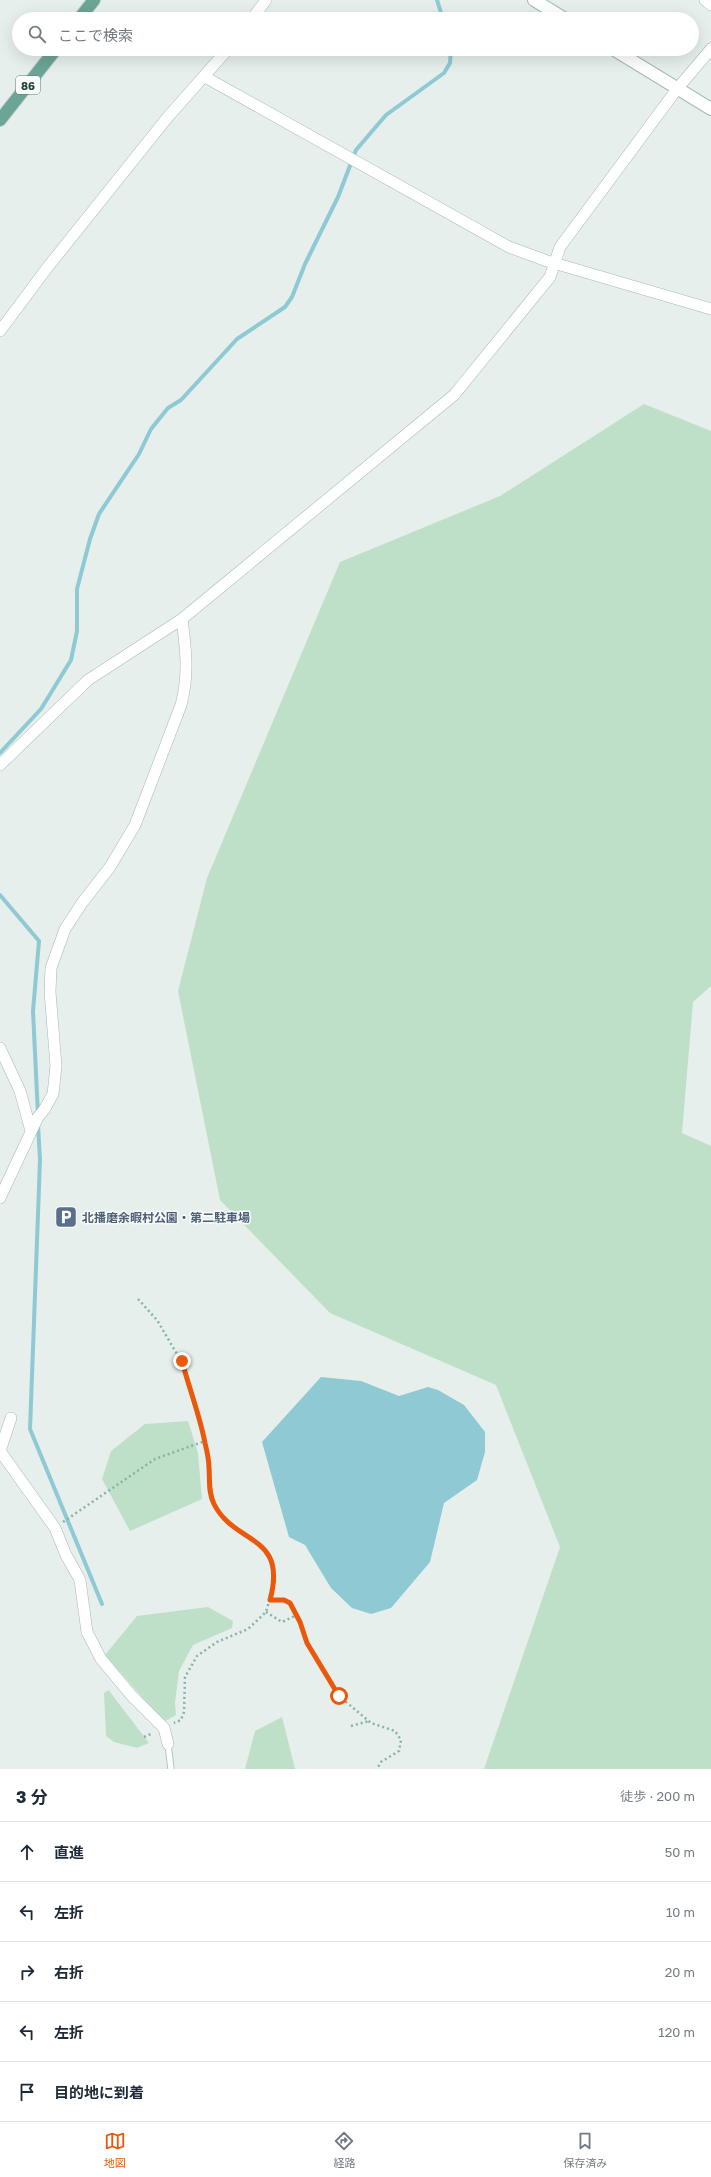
<!DOCTYPE html>
<html lang="ja">
<head>
<meta charset="utf-8">
<style>
	:root { --surface:#fff; --page:#f2f2f3; --text:#1f2937; --muted:#747a83; --line:#e0e1e3; --accent:#ea580c }
	body { margin:0; font-family:"Golos Text","Noto Sans JP",sans-serif; background:var(--page); color:var(--text) }
	.stop { position:absolute; width:12px; height:12px; margin:-9px; border:3px solid #ea580c; border-radius:50%; background:#fff }
	.stop.end { background:#ea580c; border-color:#fff; box-shadow:0 1px 4px #0008 }
	.list { margin:0; padding:0; list-style:none }
	h2 { display:flex; justify-content:space-between; align-items:center; height:52px; margin:0; padding:0 16px; font-size:17px }
	h2 small { font-size:13px; font-weight:400; color:var(--muted) }
	.list li { display:grid; grid-template-columns:26px 1fr auto; gap:12px; align-items:center; box-sizing:border-box; height:60px; padding:0 16px; border-top:1px solid var(--line) }
	.list b { display:block; font-size:15px; white-space:nowrap }
	.list em { font-size:13px; font-style:normal; color:var(--muted) }
	.icon { flex:none; width:22px; height:22px; fill:none; stroke:currentColor; stroke-width:2; stroke-linecap:round; stroke-linejoin:round }
	.map { position:relative; flex:none; width:711px; height:1769px; overflow:hidden }
	.search { position:absolute; background:var(--surface); box-shadow:0 4px 16px #0002; left:12px; right:12px; top:12px; height:44px; display:flex; align-items:center; gap:10px; box-sizing:border-box; padding:0 14px; border-radius:22px; color:var(--muted); font-size:15px }
	.sheet { height:352px; background:var(--surface) }
	nav { display:flex; justify-content:space-around; align-items:center; box-sizing:border-box; height:56px; border-top:1px solid var(--line); background:var(--surface); font-size:11px; color:var(--muted) }
	nav a { display:grid; justify-items:center; gap:2px }
	nav .on { color:var(--accent) }
	.map>svg:first-child { display:block }
	.green { fill:#bfe0c8 }
	.water { fill:#8ec9d4 }
	.lines { fill:none; stroke-linecap:round; stroke-linejoin:round }
	.stream { stroke:#8ec9d4; stroke-width:4 }
	.lane-casing { stroke:#a8b8b2; stroke-width:7 }
	.street-casing { stroke:#a8b8b2; stroke-width:12 }
	.secondary-casing { stroke:#a4bbb3; stroke-width:14 }
	.primary-casing { stroke:#c2cac8; stroke-width:14 }
	.path { stroke:#86b3a5; stroke-width:2.5; stroke-dasharray:2 3; stroke-linecap:butt }
	.lane { stroke:#fff; stroke-width:5.5 }
	.street { stroke:#fff; stroke-width:11 }
	.secondary { stroke:#fff; stroke-width:12 }
	.primary { stroke:#6aa596; stroke-width:12 }
	.route { stroke:#ea580c; stroke-width:5 }
	.labels { text-anchor:middle; dominant-baseline:central; stroke-width:3; stroke-linejoin:round; paint-order:stroke }
	.shield { fill:#f7fbf9; stroke:#637a73; stroke-width:1 }
	.shield-label { font-size:11px; font-weight:bold; fill:#24423a }
	.service-label { font-size:12px; font-weight:bold; fill:#4e5e75; stroke:#f7fbf9; text-anchor:start }
</style>
</head>
<body>
<div class="map">
<svg width="711" height="1769" viewBox="0 0 711 1769">
	<rect width="100%" height="100%" fill="#e6efeb"/>
	<path class="green" d="M644,404l67,27v555l-18,16 -11,131 29,13v623h-227l76,-222 -64,-162 -166,-72 -110,-113 -42,-209 29,-113 133,-316 160,-66z
		M188,1421l10,32 4,46 -72,32 -28,-52 9,-28 34,-27z
		M208,1607l25,14 -1,7 -39,17 -14,26 -4,32 1,12 -12,7 -59,-67 32,-39z
		M109,1690l1,2 39,51 -12,5 -23,-6 -8,-6 -2,-43z
		M282,1717l13,52h-50l10,-38z"/>
	<path class="water" d="M321,1377l40,4 38,15 29,-9 10,3 26,15 21,27v20l-8,28 -33,23 -14,59 -39,46 -20,6 -19,-6 -21,-20 -26,-43 -16,-8 -27,-95z"/>
	<g class="lines">
		<path class="stream" d="M437,0l6,19
			M0,753l41,-44 30,-49 6,-29v-42l13,-50 9,-25 40,-60 12,-25 17,-21 13,-8 56,-61 48,-32 7,-10 13,-33 33,-67 18,-47 30,-35 58,-42 6,-10 1,-14
			M0,895l39,46 -6,70 5,104
			M38,1125l2,35 -10,269 72,175"/>
		<g class="lane-casing">
			<path id="lane" d="M168,1744l3,25"/>
		</g>
		<g class="street-casing">
			<path id="street" d="M705,0l6,5
				M252,19l14,-19
				M205,77l304,170 38,14 164,48
				M0,331l47,-63 120,-150 61,-69
				M0,765l88,-85 94,-61 272,-224 96,-118 10,-30 117,-158 34,-40
				M0,1048l20,43 11,40
				M0,1198l38,-81 6,-7 9,-16 3,-28 -6,-74 1,-24 14,-39 17,-26 28,-36 25,-42 46,-120c8,-30 5,-55 1,-86
				M11,1418l-11,33 55,77 11,27 14,25 7,52 14,27 30,36 33,33 4,16"/>
		</g>
		<g class="secondary-casing">
			<path id="secondary" d="M534,0l31,19
				M613,49l98,60"/>
		</g>
		<g class="primary-casing">
			<path id="primary" d="M79,19l15,-19
				M0,120l56,-71"/>
		</g>
		<path class="path" d="M138,1299l19,21 24,41 24,80 4,26 1,26 4,12 15,17 26,19 16,17 4,23 -9,31 -18,17 -31,13 -20,14 -12,21 -1,35 -3,8 -7,3
			M63,1522l92,-63 50,-18
			M270,1600h14l6,3 10,18 7,22 32,53 32,27 24,8 6,9 -2,11 -18,11 -4,7
			M266,1612l16,10 15,-7
			M351,1726l18,-5
			M144,1737l9,-4"/>
		<use href="#lane" class="lane"/>
		<use href="#street" class="street"/>
		<use href="#secondary" class="secondary"/>
		<use href="#primary" class="primary"/>
	</g>
	<g class="lines">
		<path class="route" d="M182,1361c7,27 18,55 23,82 2,8 4,17 4,25 1,12 -1,24 5,36 21,42 74,29 56,96h14l6,3 10,19 7,21 32,53"/>
	</g>
	<defs>
		<g id="parking-square" transform="scale(1.15)"><rect x="-9" y="-9" width="18" height="18" rx="4" fill="#5c6f8a" stroke="#f7fbf9"/><path d="M-3.5-5.5H1a3.5 3.5 0 0 1 0 7H-1V5.5H-3.5ZM-1-3.4V-.6H.8a1.4 1.4 0 0 0 0-2.8Z" fill="#fff"/></g>
	</defs>
	<g fill-rule="evenodd">
		<use href="#parking-square" x="66" y="1217"/>
	</g>
	<g class="labels">
		<rect class="shield" x="16" y="76" width="24" height="18" rx="3"/>
		<g class="shield-label">
			<text x="28" y="85">86</text>
		</g>
		<g class="service-label">
			<text x="82" y="1217">北播磨余暇村公園・第二駐車場</text>
		</g>
	</g>
</svg>
<div class="stop" style="left:339px;top:1696px"></div>
<div class="stop end" style="left:182px;top:1361px"></div>
<div class="search"><svg class="icon" aria-label="search" viewBox="0 0 24 24"><circle cx="10" cy="10" r="6"/><path d="M15 15l6 6"/></svg>ここで検索</div>
</div>
<section class="sheet">
<h2>3 分<small>徒歩 · 200 m</small></h2>
<ul class="list">
<li><svg class="icon" aria-label="ahead" viewBox="0 0 24 24"><path d="M12 20V5M6 11l6-6 6 6"/></svg><div><b>直進</b></div><em>50 m</em></li>
<li><svg class="icon" aria-label="left" viewBox="0 0 24 24"><path d="M17 20v-9H6M10 6l-5 5 5 5"/></svg><div><b>左折</b></div><em>10 m</em></li>
<li><svg class="icon" aria-label="right" viewBox="0 0 24 24"><path d="M7 20v-9h11M14 6l5 5-5 5"/></svg><div><b>右折</b></div><em>20 m</em></li>
<li><svg class="icon" aria-label="left" viewBox="0 0 24 24"><path d="M17 20v-9H6M10 6l-5 5 5 5"/></svg><div><b>左折</b></div><em>120 m</em></li>
<li><svg class="icon" aria-label="arrive" viewBox="0 0 24 24"><path d="M6 21V4h12l-3 4 3 4H6"/></svg><div><b>目的地に到着</b></div></li>
</ul>
</section>
<nav>
<a class="on"><svg class="icon" aria-label="map" viewBox="0 0 24 24"><path d="M3 6l6-2 6 2 6-2v14l-6 2-6-2-6 2zM9 4v14M15 6v14"/></svg>地図</a>
<a><svg class="icon" aria-label="directions" viewBox="0 0 24 24"><path d="M12 3l9 9-9 9-9-9zM9 14v-3h6M13 9l2 2-2 2"/></svg>経路</a>
<a><svg class="icon" aria-label="saved" viewBox="0 0 24 24"><path d="M7 4h10v16l-5-4-5 4z"/></svg>保存済み</a>
</nav>
</body>
</html>
